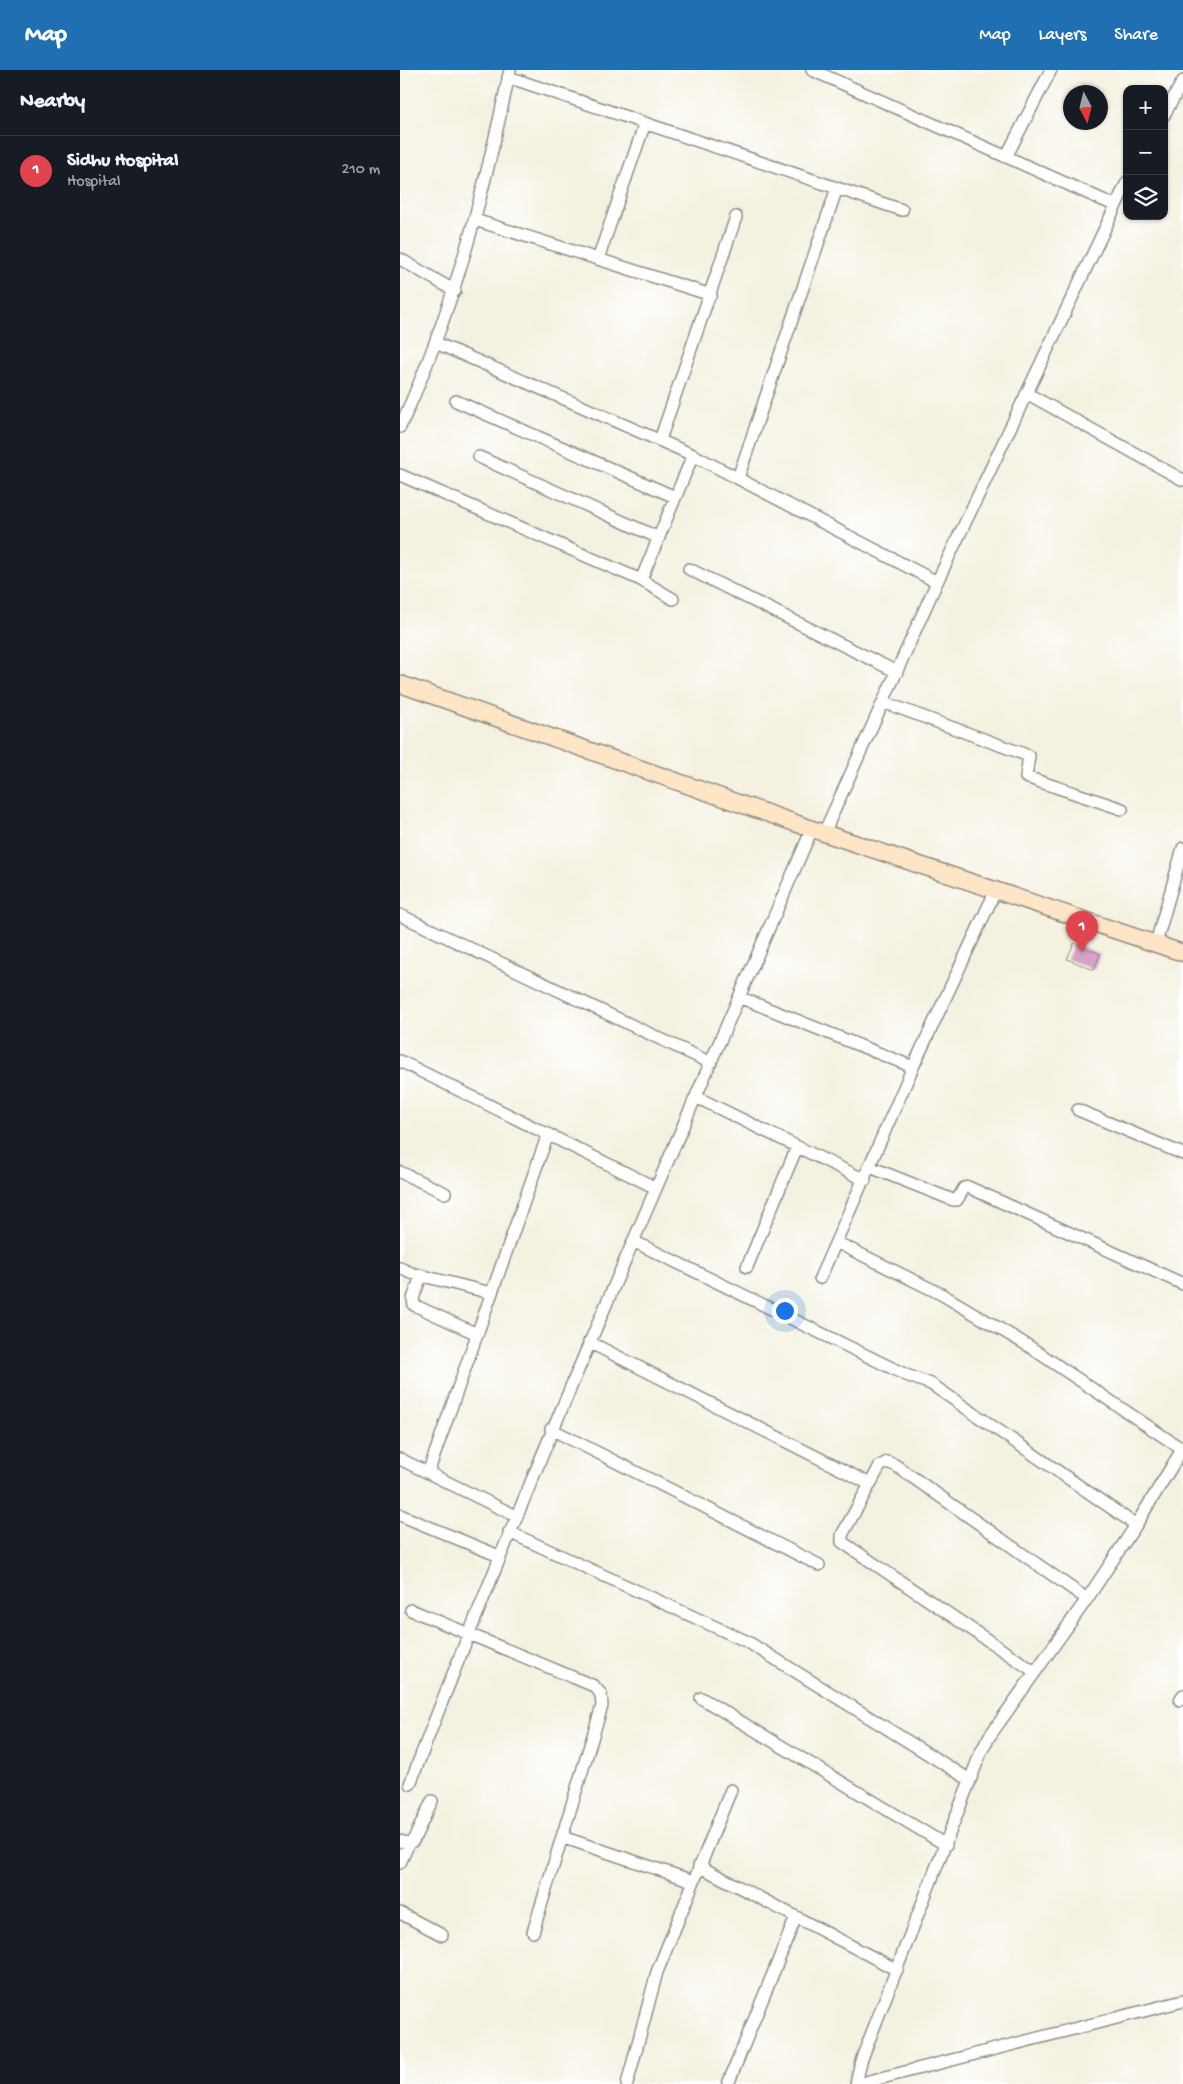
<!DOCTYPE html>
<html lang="en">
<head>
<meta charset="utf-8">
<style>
	:root { --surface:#171b24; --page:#242831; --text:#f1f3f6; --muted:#9ea1a6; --line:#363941; --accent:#1f6fb2 }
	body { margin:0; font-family:"Gochi Hand",sans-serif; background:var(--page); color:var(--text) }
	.controls { position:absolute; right:15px; top:15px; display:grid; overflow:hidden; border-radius:10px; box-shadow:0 1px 4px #0004 }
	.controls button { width:45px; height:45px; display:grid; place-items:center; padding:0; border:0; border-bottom:1px solid var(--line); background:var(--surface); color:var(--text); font:25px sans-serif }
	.compass { position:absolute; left:663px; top:15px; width:45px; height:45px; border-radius:50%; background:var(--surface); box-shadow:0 1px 4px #0004; rotate:173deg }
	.you { position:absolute; left:384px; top:1240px; width:18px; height:18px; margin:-12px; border:4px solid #fff; border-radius:50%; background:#1a73e8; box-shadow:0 0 0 8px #1a73e833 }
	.badge { display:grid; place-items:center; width:32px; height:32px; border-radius:50%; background:var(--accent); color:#fff; font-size:16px; font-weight:700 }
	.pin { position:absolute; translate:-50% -41px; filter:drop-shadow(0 1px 2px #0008) }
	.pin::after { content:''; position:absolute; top:26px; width:18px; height:15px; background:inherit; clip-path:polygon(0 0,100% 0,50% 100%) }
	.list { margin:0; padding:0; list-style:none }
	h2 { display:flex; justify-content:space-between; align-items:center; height:65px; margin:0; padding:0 20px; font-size:21px }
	h2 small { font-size:16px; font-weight:400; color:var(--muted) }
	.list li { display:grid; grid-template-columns:32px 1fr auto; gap:15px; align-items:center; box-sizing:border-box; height:70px; padding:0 20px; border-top:1px solid var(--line) }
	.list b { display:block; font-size:19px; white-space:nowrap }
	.list p { margin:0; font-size:16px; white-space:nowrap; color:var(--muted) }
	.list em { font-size:16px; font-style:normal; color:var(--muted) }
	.icon { flex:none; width:28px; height:28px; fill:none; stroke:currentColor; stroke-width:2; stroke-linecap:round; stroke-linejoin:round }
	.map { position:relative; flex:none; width:783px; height:2014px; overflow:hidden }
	header { display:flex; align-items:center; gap:30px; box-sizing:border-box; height:70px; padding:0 25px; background:var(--accent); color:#fff }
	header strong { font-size:24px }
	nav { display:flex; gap:28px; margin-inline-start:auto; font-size:18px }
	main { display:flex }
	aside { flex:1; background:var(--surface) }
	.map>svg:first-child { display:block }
	.building { fill:#d8a1c7 }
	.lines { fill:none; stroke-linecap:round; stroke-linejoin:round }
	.street-casing { stroke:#908e86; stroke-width:14 }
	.secondary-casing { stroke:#908e86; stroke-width:19 }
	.street { stroke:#fff; stroke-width:11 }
	.secondary { stroke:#fde5c5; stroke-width:16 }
</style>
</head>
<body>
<header>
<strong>Map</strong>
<nav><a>Map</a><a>Layers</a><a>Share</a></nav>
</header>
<main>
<aside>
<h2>Nearby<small></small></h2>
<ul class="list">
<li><span class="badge" style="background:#e0444e">1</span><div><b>Sidhu Hospital</b><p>Hospital</p></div><em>210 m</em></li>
</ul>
</aside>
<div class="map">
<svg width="783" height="2014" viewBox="0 0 783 2014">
	<rect width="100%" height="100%" fill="#fff"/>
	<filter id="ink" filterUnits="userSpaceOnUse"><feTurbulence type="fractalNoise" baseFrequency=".02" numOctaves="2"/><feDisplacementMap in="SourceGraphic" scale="10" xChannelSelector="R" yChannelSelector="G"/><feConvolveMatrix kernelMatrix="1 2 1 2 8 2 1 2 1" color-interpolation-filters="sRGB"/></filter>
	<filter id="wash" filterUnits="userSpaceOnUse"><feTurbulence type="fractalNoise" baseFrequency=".0096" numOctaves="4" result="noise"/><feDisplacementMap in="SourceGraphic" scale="20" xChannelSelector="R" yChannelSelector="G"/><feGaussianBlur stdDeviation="1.12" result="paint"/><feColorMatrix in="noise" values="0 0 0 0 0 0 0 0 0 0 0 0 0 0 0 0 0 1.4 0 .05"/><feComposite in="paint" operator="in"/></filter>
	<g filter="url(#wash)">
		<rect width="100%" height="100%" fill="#f4f1e0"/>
		<g id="blocks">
			<path class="building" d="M674,873l26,11 -6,16 -27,-11z"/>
		</g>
	</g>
	<g filter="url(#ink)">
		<use href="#blocks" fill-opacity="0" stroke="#908e86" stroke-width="1"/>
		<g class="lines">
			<g class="street-casing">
				<path id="street" d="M412,0l302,135
					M108,7l394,133
					M764,45l19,-34
					M606,87l45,-87
					M75,150l236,75
					M0,189l55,32
					M198,189l47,-136
					M36,273l257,112 244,127
					M628,324l155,86
					M56,331l219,96
					M0,357c53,-114 84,-234 110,-357
					M260,370l76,-223
					M79,387l180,81
					M0,405l241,105
					M338,408l99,-290
					M289,499l208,103
					M273,529l-32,-19 52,-125
					M483,632l146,54 -3,21 96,32
					M424,763l113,-251 190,-400
					M0,845l311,148
					M756,873l27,-95
					M339,927l174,70
					M0,991l256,127
					M296,1027l169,83
					M678,1040l105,44
					M470,1097l83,33h4l7,-12 4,-1 215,97
					M0,1102l45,21
					M233,1171l273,134 25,9 205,141
					M436,1172l105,52 86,51 155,104
					M347,1197l50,-120
					M0,1198l11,5 80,20
					M21,1206l-8,23 1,6 63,29
					M420,1208l93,-211 83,-177
					M189,1272l281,142
					M151,1359l268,136
					M0,1389l116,57
					M28,1403l120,-339
					M0,1445l99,41
					M109,1462l239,110 222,138
					M11,1540l183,76 7,8 1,12 -69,226
					M635,1602l-193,-130v-7l38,-69 7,-4 8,3 192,134
					M301,1628l245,147
					M780,1630l3,-5
					M10,1714c124,-323 265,-638 402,-955
					M162,1767l131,44
					M0,1771l7,2 6,-2 19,-40
					M0,1793l9,-20
					M299,1796l198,104
					M0,1843l42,22
					M227,2014l30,-112 74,-182
					M328,2014l68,-167
					M456,2014l5,-23 120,-309 8,-15 98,-138 49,-74 47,-77
					M458,2014l325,-83"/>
			</g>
			<g class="secondary-casing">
				<path id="secondary" d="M0,614l412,145 371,124"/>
			</g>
			<use href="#street" class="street"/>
			<use href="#secondary" class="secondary"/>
		</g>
	</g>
</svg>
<div class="controls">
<button>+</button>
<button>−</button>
<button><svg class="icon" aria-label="layers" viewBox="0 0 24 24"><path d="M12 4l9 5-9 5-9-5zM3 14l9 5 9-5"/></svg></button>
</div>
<svg class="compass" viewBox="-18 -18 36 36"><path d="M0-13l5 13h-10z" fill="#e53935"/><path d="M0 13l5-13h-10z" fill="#9ea1a6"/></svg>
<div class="you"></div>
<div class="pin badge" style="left:682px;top:882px;background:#e0444e">1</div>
</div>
</main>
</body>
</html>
